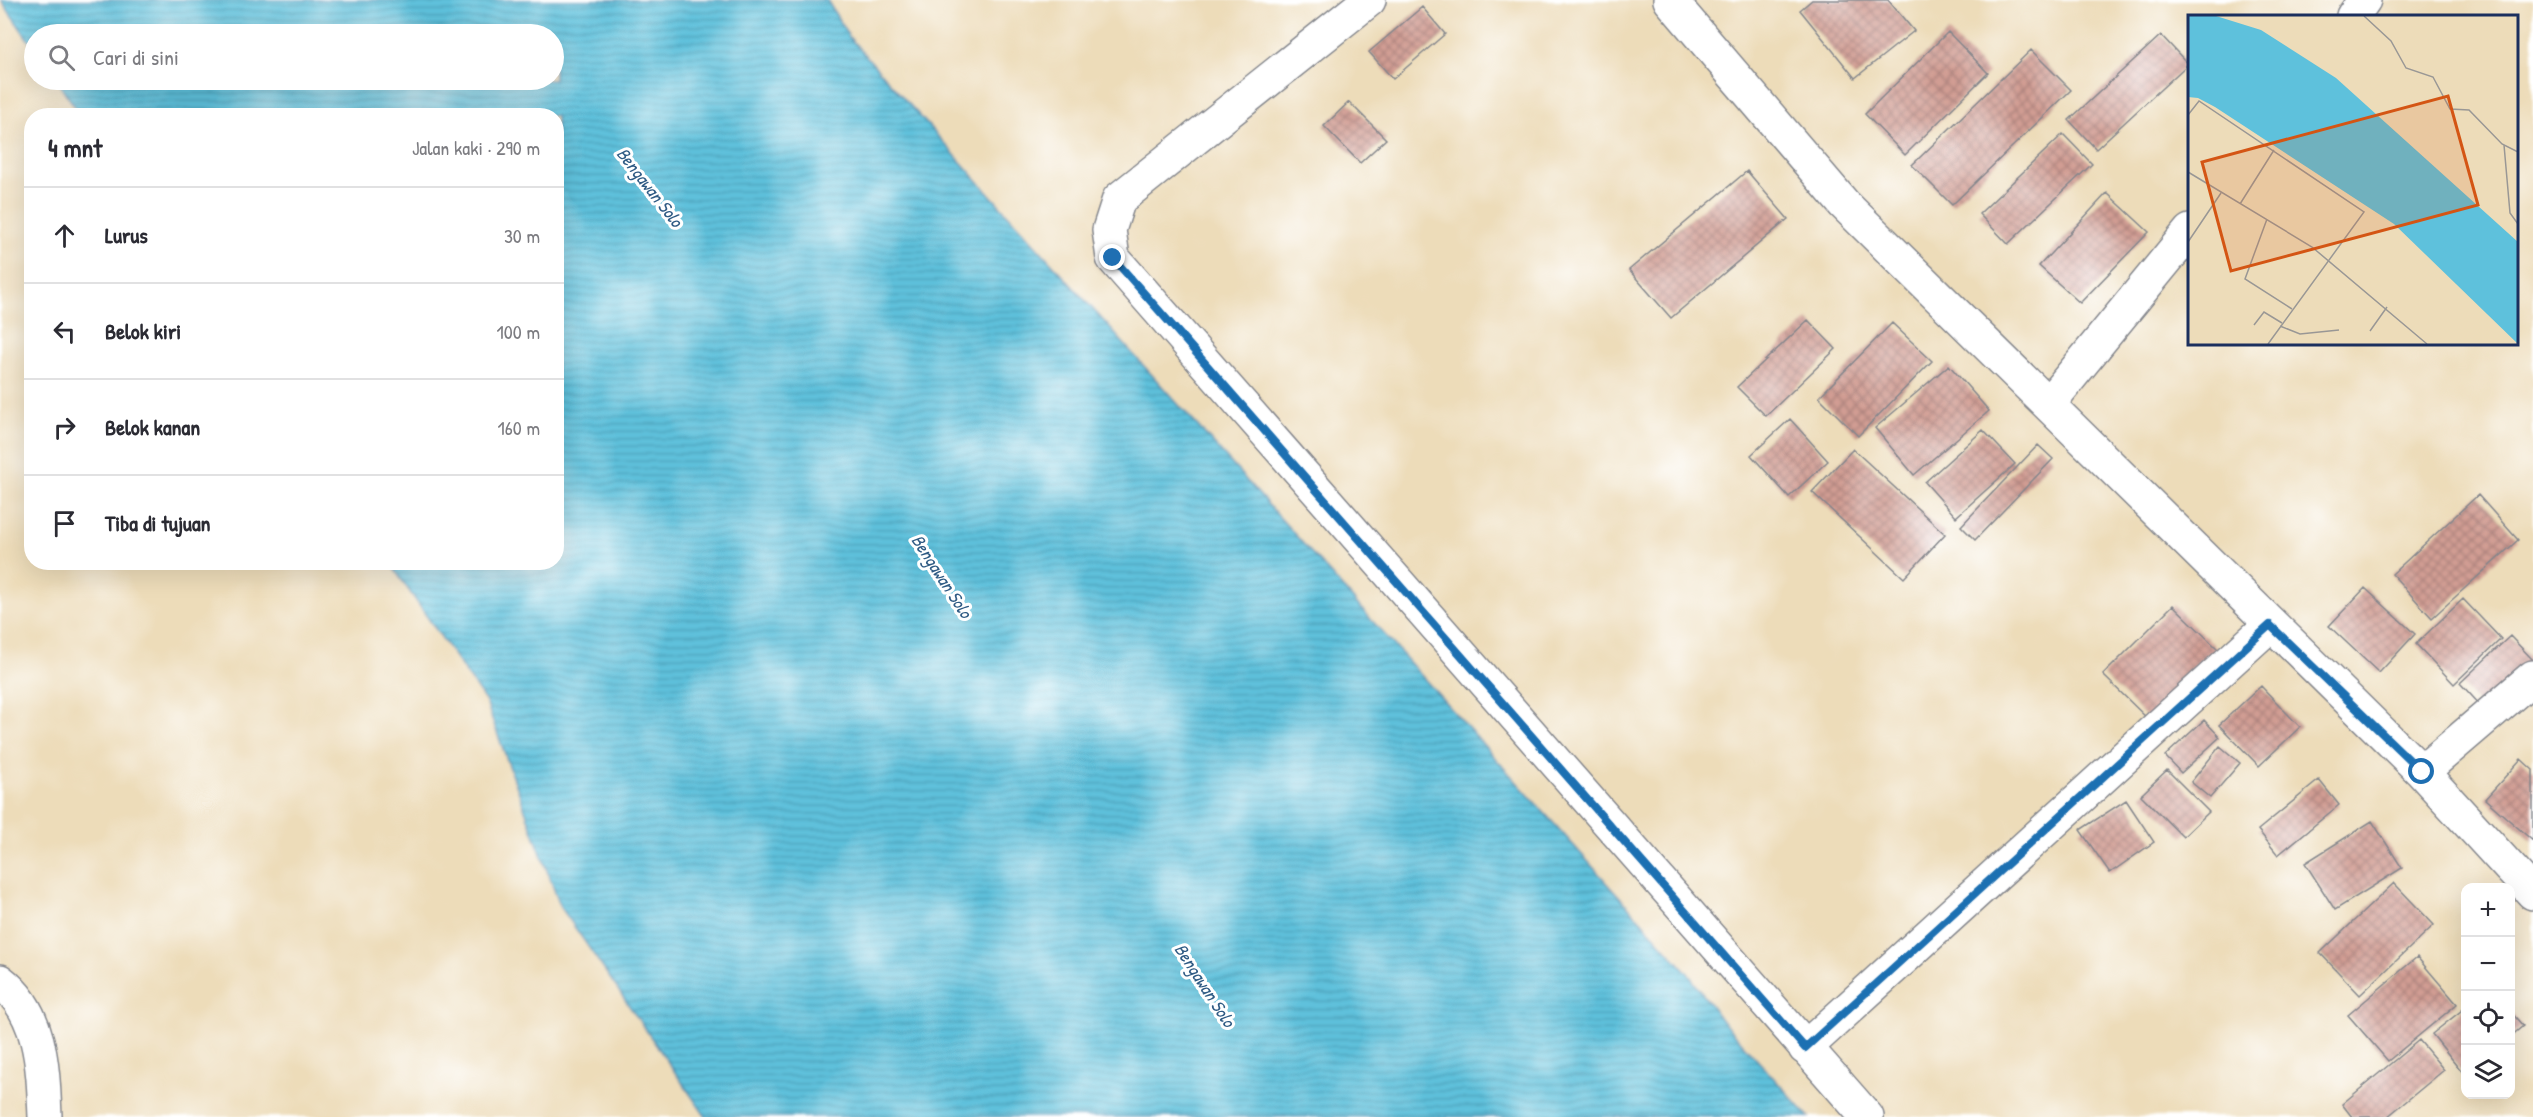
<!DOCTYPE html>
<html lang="id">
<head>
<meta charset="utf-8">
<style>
	:root { --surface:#fff; --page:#f2f2f3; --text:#2b2b33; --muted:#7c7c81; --line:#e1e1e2 }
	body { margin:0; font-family:"Patrick Hand",sans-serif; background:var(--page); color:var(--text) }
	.controls { position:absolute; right:18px; bottom:18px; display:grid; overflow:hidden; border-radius:12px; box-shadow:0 6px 24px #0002 }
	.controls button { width:54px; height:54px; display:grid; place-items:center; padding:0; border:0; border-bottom:2px solid var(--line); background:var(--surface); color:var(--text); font:30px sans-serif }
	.stop { position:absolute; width:18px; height:18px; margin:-14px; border:4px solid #1f6fb2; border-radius:50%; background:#fff }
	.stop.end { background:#1f6fb2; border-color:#fff; box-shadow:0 2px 6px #0008 }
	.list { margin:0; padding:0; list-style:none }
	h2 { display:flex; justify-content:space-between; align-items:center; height:78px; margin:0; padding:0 24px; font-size:26px }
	h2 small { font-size:20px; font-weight:400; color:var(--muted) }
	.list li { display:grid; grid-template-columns:39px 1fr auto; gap:18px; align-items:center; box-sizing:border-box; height:96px; padding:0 24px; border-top:2px solid var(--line) }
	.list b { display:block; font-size:22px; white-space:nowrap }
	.list em { font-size:20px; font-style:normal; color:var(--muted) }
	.icon { flex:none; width:33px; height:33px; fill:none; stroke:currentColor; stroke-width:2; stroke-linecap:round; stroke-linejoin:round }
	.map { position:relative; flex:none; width:2533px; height:1117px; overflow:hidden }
	.search { position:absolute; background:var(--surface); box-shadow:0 6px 24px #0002; left:24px; top:24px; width:540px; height:66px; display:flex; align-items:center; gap:15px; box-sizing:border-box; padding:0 21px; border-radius:33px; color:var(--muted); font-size:22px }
	.panel { position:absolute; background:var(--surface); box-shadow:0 6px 24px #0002; left:24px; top:108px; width:540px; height:462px; border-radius:24px }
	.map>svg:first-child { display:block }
	.water { fill:url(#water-rules); stroke:#3c789d; stroke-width:1.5 }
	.building { fill:url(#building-cross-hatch) }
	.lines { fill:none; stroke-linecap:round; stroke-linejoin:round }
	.minor-casing { stroke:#84868c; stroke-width:36 }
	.minor { stroke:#fff; stroke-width:33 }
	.route { stroke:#1f6fb2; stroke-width:8 }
	.labels { text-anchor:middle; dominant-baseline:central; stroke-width:6; stroke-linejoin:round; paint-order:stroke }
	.water-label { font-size:18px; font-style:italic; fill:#2f5b84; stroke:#fff }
	.inset-road { fill:none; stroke:#999795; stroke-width:1.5 }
	.view { fill:#d45514; fill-opacity:0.15; stroke:#d45514; stroke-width:3 }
	.inset-edge { fill:none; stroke:#1b2f5e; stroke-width:3 }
</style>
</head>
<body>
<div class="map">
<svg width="2533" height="1117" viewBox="0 0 2533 1117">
	<defs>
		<pattern id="water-rules" width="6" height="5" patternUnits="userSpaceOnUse" patternTransform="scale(1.5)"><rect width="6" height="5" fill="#5ec1dc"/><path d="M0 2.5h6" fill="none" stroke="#4d9db6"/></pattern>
		<pattern id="building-cross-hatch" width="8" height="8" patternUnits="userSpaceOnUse" patternTransform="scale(1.5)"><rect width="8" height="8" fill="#d19d93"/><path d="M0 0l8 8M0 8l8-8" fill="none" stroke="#a9807b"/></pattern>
	</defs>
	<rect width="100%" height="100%" fill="#fff"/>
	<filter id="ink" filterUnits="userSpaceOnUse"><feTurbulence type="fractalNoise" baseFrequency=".0167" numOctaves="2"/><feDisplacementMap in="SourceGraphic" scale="12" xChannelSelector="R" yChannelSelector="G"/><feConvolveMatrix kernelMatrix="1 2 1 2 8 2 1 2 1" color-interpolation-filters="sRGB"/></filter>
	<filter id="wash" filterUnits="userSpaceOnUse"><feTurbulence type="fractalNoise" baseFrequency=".008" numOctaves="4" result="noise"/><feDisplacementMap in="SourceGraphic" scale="24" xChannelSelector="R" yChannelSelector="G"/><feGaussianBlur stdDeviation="1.35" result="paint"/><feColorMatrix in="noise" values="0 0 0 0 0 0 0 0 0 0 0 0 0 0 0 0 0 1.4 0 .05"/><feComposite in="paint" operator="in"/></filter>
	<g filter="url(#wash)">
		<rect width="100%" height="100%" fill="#eddcb9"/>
		<path class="water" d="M1,0h826l22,37 838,935 35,49 87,96h-1103l-146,-211 -74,-204 -96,-139 166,-1v-446l-475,-1 -25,-35h498v-46h-520v14z"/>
		<g id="blocks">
			<path class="building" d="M1812,0h76l26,31 -59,47 -55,-68z
				M1422,7l23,27 -52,45 -24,-27z
				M1948,32l40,41 -83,82 -40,-41z
				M2161,35l27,29 -92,85 -27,-29z
				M2031,50l40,40 -119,115 -40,-40z
				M1349,102l37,37 -26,24 -36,-37z
				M2063,134l29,30 -84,80 -29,-30z
				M1747,171l41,48 -117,99 -42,-48z
				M2107,193l42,39 -69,71 -41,-37z
				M1808,320l28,29 -70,67 -29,-29z
				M1892,323l40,38 -74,75 -39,-39z
				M1949,365l40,46 -75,64 -39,-47z
				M1790,419l38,42 -39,36 -38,-42z
				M1983,430l32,34 -59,53 -31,-35z
				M2038,445l15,14 -78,81 -14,-14z
				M1853,449l92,85 -41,44 -92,-86z
				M2478,495l40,45 -86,78 -40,-44z
				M2365,588l50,46 -36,39 -50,-47z
				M2463,599l38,40 -47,45 -38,-40z
				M2173,605l50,49 -70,70 -50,-49z
				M2510,636l23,24 -51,47 -22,-24z
				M2261,686l39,41 -41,39 -40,-41z
				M2204,720l16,17 -39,36 -16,-17z
				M2220,746l20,17 -30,35 -19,-16z
				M2521,759l12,11v71l-48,-42z
				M2167,770l42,42 -26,25 -42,-42z
				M2319,780l20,25 -61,50 -20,-25z
				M2126,800l28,42 -44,31 -30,-43z
				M2372,821l30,47 -67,42 -30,-47z
				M2394,883l40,42 -74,70 -40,-42z
				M2417,957l40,47 -69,57 -40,-46z
				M2466,1007v66l-2,1 -32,-40z
				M2510,1011l13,15 -13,11z
				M2419,1040l25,30 -57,47h-35l-10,-13z"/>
		</g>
	</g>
	<g filter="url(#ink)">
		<use href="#blocks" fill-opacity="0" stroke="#84868c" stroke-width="1.5"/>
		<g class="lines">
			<g class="minor-casing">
				<path id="minor" d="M1369,0l-250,199 -10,31 4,28 754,859
					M1670,0l174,204 578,568 111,121
					M2353,16l11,-16
					M2049,403l141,-172
					M2422,772l111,-95
					M0,981c42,32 43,87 45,136
					M1805,1048l465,-423"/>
			</g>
			<use href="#minor" class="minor"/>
		</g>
	</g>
	<g class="lines" filter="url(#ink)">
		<path class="route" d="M1113,258l692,790 465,-423 152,147"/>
	</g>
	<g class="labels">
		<g class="water-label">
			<text transform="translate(650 187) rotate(52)">Bengawan Solo</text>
			<text transform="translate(942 576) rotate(57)">Bengawan Solo</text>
			<text transform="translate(1205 985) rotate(57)">Bengawan Solo</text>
		</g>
	</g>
	<g transform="translate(2188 15)">
		<rect width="330" height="330" fill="#eddcb9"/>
		<path d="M0,1h28l45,14 75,48 182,164v102l-124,-120 -179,-117 -17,-9 -10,-1z" fill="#5ec1dc"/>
		<path class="inset-road" d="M176,1l27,25 15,27 27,9 17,32 19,1 33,34 16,8M0,100l11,-14 165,111 -96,132M316,130l6,68 8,11M0,157l124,75 115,97M52,189l34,-54M79,204l-22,60 47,30M0,227l33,-49M66,310l10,-13 18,11M92,311l20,8 39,-4M182,316l17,-24"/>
		<path class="view" d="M260,81l30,109 -247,66 -29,-109z"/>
		<rect width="330" height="330" class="inset-edge"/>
	</g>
</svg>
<div class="controls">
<button>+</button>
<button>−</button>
<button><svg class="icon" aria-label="locate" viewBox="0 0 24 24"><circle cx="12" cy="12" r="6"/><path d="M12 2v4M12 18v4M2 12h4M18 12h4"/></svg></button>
<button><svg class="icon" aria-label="layers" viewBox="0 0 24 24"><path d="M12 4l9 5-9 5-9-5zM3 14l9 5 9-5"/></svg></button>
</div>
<div class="stop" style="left:2422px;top:772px"></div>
<div class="stop end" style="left:1113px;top:258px"></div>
<div class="search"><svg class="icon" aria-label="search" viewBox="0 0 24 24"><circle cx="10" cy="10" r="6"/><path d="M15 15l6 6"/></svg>Cari di sini</div>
<section class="panel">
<h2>4 mnt<small>Jalan kaki · 290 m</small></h2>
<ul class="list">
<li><svg class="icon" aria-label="ahead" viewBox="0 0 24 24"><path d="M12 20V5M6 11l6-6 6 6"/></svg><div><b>Lurus</b></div><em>30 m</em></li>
<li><svg class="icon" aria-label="left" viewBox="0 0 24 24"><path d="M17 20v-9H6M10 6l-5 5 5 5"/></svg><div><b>Belok kiri</b></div><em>100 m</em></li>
<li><svg class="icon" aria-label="right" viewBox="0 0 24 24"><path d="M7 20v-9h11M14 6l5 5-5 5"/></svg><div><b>Belok kanan</b></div><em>160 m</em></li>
<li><svg class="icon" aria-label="arrive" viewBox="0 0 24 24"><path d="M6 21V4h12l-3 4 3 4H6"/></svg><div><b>Tiba di tujuan</b></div></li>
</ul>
</section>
</div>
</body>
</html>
